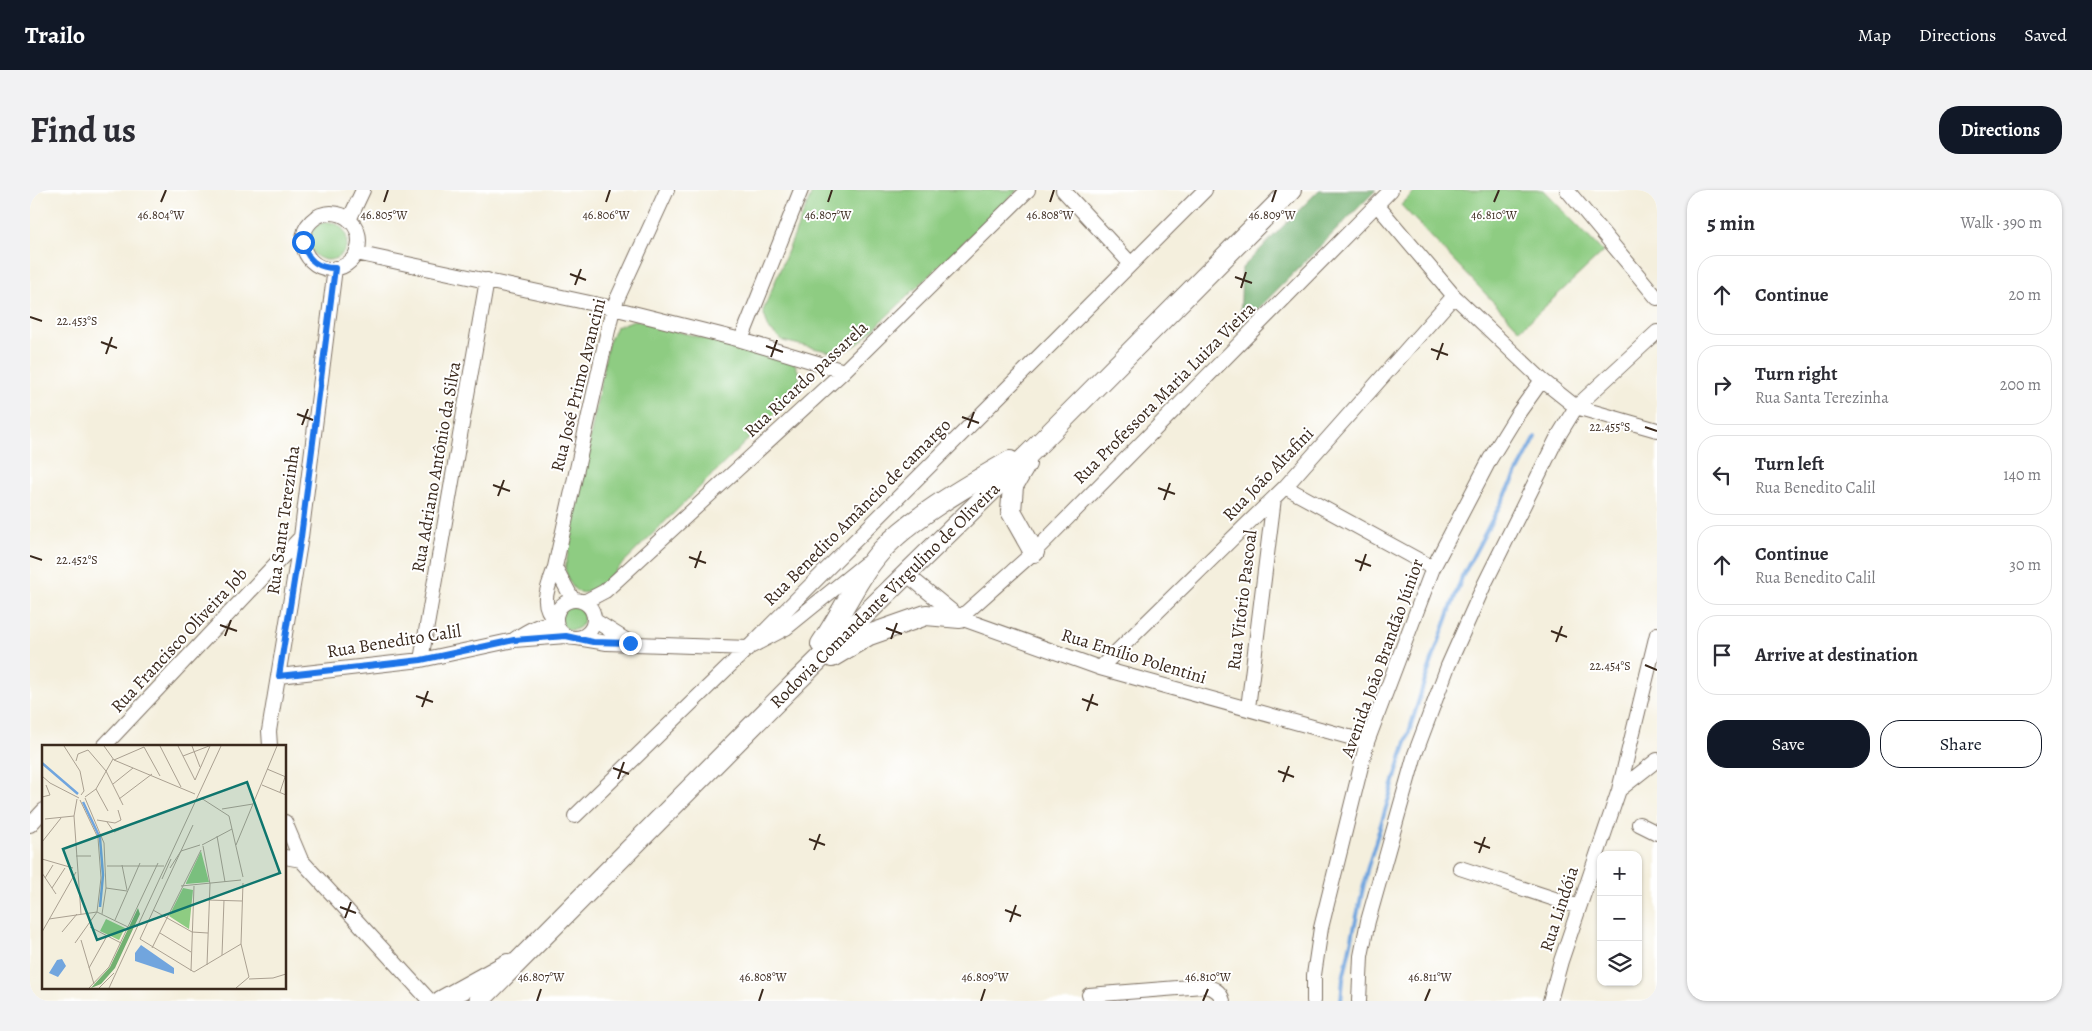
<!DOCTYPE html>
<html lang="en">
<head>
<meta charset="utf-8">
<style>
	:root { --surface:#fff; --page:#f2f2f3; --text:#2b2b33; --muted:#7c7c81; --line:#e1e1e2; --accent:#111827 }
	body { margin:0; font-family:Alegreya,serif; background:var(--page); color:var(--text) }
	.controls { position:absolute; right:15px; bottom:15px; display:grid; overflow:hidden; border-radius:10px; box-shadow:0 1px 4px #0004 }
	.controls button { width:45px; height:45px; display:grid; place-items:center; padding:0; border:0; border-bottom:1px solid var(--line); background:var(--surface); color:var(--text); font:25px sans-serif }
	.stop { position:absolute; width:15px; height:15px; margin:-11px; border:4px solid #1a73e8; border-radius:50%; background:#fff }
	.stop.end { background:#1a73e8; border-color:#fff; box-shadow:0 1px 5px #0008 }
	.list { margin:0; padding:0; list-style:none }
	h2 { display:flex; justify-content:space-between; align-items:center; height:65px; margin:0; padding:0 20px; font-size:21px }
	h2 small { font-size:16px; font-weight:400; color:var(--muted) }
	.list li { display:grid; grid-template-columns:32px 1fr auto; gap:15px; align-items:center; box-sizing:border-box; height:80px; margin:0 10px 10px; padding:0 10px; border:1px solid var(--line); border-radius:20px }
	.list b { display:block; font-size:19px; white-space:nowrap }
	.list p { margin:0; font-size:16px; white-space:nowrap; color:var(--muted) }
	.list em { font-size:16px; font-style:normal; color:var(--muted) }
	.actions { display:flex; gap:10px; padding:15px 20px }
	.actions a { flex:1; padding:11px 0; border:1px solid var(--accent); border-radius:20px; text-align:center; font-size:18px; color:var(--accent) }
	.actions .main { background:var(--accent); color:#fff }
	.icon { flex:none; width:28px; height:28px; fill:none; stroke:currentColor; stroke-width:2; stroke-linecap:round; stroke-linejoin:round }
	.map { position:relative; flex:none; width:1627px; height:811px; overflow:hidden; border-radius:20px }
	header { display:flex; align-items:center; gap:30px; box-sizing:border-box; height:70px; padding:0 25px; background:var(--accent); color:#fff }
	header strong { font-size:24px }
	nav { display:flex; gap:28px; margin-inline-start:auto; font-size:18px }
	.intro { display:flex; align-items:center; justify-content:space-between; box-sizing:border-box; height:120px; padding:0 30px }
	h1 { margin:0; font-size:35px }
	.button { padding:12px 22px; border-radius:20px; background:var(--accent); color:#fff; font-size:18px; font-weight:700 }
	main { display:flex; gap:30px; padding:0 30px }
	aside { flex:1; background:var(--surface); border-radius:20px; box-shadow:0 1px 4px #0004 }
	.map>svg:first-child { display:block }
	.green { fill:#8ecc82; stroke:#647b50 }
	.forest { fill:#72b070; stroke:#566d47 }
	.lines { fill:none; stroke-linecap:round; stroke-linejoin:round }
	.stream { stroke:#71a5de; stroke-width:4 }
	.minor-casing { stroke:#7c6f61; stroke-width:16 }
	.highway-casing { stroke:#7c6f61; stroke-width:22 }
	.minor { stroke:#fff; stroke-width:14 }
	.highway { stroke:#fff; stroke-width:20 }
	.route { stroke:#1a73e8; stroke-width:6 }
	.ticks { fill:none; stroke:#3b2a1e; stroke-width:2 }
	.labels { text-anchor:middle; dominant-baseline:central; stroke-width:4; stroke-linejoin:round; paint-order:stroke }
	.street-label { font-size:18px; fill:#3b2a1e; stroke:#fff }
	.inset-river { fill:none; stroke:#71a5de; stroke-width:2.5 }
	.inset-road { fill:none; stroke:#aaa091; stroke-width:1 }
	.view { fill:#0f766e; fill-opacity:0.15; stroke:#0f766e; stroke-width:2.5 }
	.inset-edge { fill:none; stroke:#3b2a1e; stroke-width:2.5 }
	.ticks-label { font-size:12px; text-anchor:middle; fill:#3b2a1e; stroke:#fff; stroke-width:4; stroke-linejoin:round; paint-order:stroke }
</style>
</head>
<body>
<header>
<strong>Trailo</strong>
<nav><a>Map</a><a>Directions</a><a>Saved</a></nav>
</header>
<div class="intro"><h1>Find us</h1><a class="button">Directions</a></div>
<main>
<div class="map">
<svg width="1627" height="811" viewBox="0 0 1627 811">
	<rect width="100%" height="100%" fill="#fff"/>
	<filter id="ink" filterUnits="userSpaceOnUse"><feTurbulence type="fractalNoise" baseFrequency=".02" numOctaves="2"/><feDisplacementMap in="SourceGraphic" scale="10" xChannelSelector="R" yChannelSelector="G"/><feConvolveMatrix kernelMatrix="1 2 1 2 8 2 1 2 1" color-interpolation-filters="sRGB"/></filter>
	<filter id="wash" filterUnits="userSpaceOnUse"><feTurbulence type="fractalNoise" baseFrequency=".0096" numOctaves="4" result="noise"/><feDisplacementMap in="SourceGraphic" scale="20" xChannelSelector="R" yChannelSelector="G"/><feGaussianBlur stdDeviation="1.12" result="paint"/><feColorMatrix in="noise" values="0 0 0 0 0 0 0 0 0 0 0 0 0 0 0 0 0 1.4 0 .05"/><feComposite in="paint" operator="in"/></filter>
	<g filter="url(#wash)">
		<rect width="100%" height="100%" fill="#f4efdd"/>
		<path class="green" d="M783,0h205l-159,153 -11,7 -13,3 -52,-12 -14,-12 -6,-18z
			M1386,0h127l60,62 -83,78 -119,-125z
			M279 51a19 19 0 1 1 38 0a19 19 0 1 1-38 0Z
			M604,130l160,42c8,16 8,21 -4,36l-182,180c-22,19 -34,23 -43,-9l43,-225 8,-17z
			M530 428a12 12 0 1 1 24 0a12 12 0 1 1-24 0Z"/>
		<path class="forest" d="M1289,0h57l-136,137 2,-59z"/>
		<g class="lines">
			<path class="stream" d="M1311,811l2,-22 24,-109 57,-187 38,-106 74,-140"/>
		</g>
	</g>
	<g filter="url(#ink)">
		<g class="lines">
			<g class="minor-casing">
				<path id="minor" d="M1033,0l68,74
					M1537,0l90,108
					M1347,15l77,91 88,84 34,27 81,23
					M273 51a28 28 0 1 1 56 0a28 28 0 1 1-56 0Z
					M319,30l14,-30
					M326,63l257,55 128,32 103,31
					M711,150l60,-150
					M1255,297l148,81
					M525,377l18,33
					M875,383l55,45 140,50 267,74
					M526 429a19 19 0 1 1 38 0a19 19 0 1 1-38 0Z
					M554,412l21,-11 239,-220 184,-181
					M930,428l74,-66 357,-362
					M564,430l35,22
					M526,431c-18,-18 -8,-32 -1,-54l58,-259 54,-118
					M547,448l30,5 141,5 38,-20 79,-64
					M485,449c14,-9 24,-15 41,-17
					M391,470l66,-380
					M1070,478l185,-181 169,-191
					M249,486l142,-16 93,-20 52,-4
					M1218,518l26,-210
					M74,556l197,-209
					M240,556l-1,-15 32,-194 34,-269
					M1589,600l38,-30
					M545,626l173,-168 457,-458
					M255,632l16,38 129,141
					M1609,634l18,9
					M0,635l14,-15
					M255,667l16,3
					M1430,678l119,39
					M1059,805l114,-9c10,2 17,4 20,15
					M1284,811v-26l7,-47 46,-186 66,-174 57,-109 27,-44 25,-35
					M1329,811l2,-45 7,-35 47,-167 33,-88 36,-81 73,-147 19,-31 81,-75
					M1520,811l11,-40 58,-171 38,-156"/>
			</g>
			<g class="highway-casing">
				<g id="highway">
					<path d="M996,274l-13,22 -2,25 23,41"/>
					<path d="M791,454c21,-30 36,-66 60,-93 32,-35 88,-66 129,-90"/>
					<path d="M802,467l37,-22 57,-20 34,3"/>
					<path d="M411,811l67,-37"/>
					<path id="s1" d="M449,811l315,-317 242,-237 255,-257"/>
				</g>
			</g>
			<use href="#minor" class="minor"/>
			<use href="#highway" class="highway"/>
		</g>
	</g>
	<g class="lines" filter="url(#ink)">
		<path class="route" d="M273,52c4,18 14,26 32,26l-34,269 -22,139 142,-16 93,-20 52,-4 27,6 37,1"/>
	</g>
	<path class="ticks" d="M131,12l5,-12M354,12l4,-12M576,12l4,-12M798,12l4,-12M1020,12l4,-12M1242,12l4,-12M1464,12l5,-12M540,84l16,6M1205,87l17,6M545,95l6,-16M1211,98l5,-16M0,127l12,4M71,152l16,6M736,156l17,6M1401,159l17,6M76,164l6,-17M741,167l6,-17M1407,170l6,-17M267,224l16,6M932,227l17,6M272,235l6,-16M1615,237l12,4M938,238l6,-16M463,295l17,6M1128,298l17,6M468,306l6,-16M1134,310l6,-17M0,366l12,4M659,367l17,6M1325,370l16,6M665,378l6,-17M1330,381l6,-17M190,435l17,6M856,438l16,6M1521,441l16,6M195,446l6,-16M861,449l6,-16M1526,452l6,-16M1615,475l12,5M386,506l17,6M1052,509l16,6M392,517l6,-16M1057,521l6,-17M583,578l16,6M1248,581l16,6M588,589l6,-17M1253,592l6,-16M779,649l16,6M1444,652l16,6M784,660l6,-16M1449,663l6,-16M310,717l16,6M975,720l16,6M315,728l6,-16M980,732l6,-17M507,811l4,-12M729,811l4,-12M951,811l4,-12M1173,811l5,-12M1395,811l5,-12"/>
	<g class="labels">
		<g class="street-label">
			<text transform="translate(776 189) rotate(-43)">Rua Ricardo passarela</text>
			<text transform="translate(548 195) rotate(-76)">Rua José Primo Avancini</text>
			<text transform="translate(1134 203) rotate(-45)">Rua Professora Maria Luiza Vieira</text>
			<text transform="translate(406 277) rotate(-80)">Rua Adriano Antônio da Silva</text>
			<text transform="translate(1238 284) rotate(-46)">Rua João Altafini</text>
			<text transform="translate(827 322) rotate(-45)">Rua Benedito Amâncio de camargo</text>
			<text transform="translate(253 330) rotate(-82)">Rua Santa Terezinha</text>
			<text stroke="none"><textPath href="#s1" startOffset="574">Rodovia Comandante Virgulino de Oliveira</textPath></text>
			<text transform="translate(1212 410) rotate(-83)">Rua Vitório Pascoal</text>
			<text transform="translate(149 450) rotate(-47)">Rua Francisco Oliveira Job</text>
			<text transform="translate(364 451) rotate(-9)">Rua Benedito Calil</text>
			<text transform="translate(1104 466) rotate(17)">Rua Emílio Polentini</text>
			<text transform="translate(1352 468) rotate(-70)">Avenida João Brandão Júnior</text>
			<text transform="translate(1529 719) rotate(-72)">Rua Lindóia</text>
		</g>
	</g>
	<g transform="translate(12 555)">
		<rect width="244" height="244" fill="#f4efdd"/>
		<path d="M159,106l8,31 -23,2v-1zM141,143l10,2 -4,39 -20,-13zM64,174l19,9 -6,12 -19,-9z" fill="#8ecc82"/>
		<path d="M96,163l2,6 -25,54 -14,16 -10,4 19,-21z" fill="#72b070"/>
		<path d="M99,200l33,23v6l-39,-13v-8zM20,214l4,7 -8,11 -9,-4 8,-13z" fill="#71a5de"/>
		<path class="inset-river" d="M0,18l36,31M41,57l17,36 3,37 -3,32"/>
		<path class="inset-road" d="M22,1l16,25 4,20 -3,4M62,1l10,14 81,34M118,1l21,41M136,1l17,34M150,1l8,21M141,11l26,-10M72,15l30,-13 16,29M34,16l2,-7 10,-4 18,21 17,34M225,24l19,8M0,31l8,7 29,15M153,35l15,-34M71,39l20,-16M220,40l24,10M54,44l12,22M238,47l5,-15M0,52l8,-2 -4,-10M43,52l11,-8 17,-30M43,53l19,45 2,45 -4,26M159,53l28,18 14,61M35,54l-3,17 7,98M77,54l33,-25M180,64l31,-5M3,74l29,-3M55,75l18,3 6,-3 -3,-10M65,77l7,10 14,-6M151,80l-53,114 54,33 47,-28M175,91l8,46M0,97l19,-24M160,100l30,-16M194,100l41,-99M161,101l7,38 -3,81M34,111h15M0,114l31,9M80,120l5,25M65,121h57M128,123l11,-17 19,-6M0,128l14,21M3,133l8,-13M120,134l9,-20M139,141l60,-6M10,143l13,-20M64,143l21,3M166,155l34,1M111,165l39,22 16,1M7,174l48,-7 31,15M73,175l25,-57M48,182l31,16M0,187l34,-60M20,187l15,-18M118,188l31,19M39,195l13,44M33,198l22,-31 4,-34 -3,-40 -18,-38M110,203l49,-98M180,210l2,-55M47,223l18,-32M149,226l3,-85M207,234l24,-1 13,-4M47,243l20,-21 49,-104M57,243l15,-15M67,243l112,-242M194,243l13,-11 -8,-33 2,-61"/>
		<path class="view" d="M205,37l33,91 -183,67 -34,-91z"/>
		<rect width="244" height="244" class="inset-edge"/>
	</g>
	<g class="ticks-label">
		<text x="354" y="29">46.805°W</text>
		<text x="576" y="29">46.806°W</text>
		<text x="798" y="29">46.807°W</text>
		<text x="1020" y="29">46.808°W</text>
		<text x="1242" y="29">46.809°W</text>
		<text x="1464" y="29">46.810°W</text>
		<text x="131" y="29">46.804°W</text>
		<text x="47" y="135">22.453°S</text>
		<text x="1580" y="241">22.455°S</text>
		<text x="47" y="374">22.452°S</text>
		<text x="1580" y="480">22.454°S</text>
		<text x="511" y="791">46.807°W</text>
		<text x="733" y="791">46.808°W</text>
		<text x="955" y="791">46.809°W</text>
		<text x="1178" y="791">46.810°W</text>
		<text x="1400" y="791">46.811°W</text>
	</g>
</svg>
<div class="controls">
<button>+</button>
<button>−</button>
<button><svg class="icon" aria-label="layers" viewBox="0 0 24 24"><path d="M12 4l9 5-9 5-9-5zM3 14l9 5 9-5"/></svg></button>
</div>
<div class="stop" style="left:273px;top:52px"></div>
<div class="stop end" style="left:600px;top:453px"></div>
</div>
<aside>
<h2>5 min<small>Walk · 390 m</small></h2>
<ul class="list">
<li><svg class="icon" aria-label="ahead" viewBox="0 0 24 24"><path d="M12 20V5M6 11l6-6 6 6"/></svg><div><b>Continue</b></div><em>20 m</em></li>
<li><svg class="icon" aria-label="right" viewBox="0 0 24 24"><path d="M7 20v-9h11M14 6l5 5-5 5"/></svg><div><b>Turn right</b><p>Rua Santa Terezinha</p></div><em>200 m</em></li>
<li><svg class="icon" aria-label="left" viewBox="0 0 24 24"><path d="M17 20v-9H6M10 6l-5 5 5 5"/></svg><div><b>Turn left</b><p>Rua Benedito Calil</p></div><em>140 m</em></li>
<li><svg class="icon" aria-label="ahead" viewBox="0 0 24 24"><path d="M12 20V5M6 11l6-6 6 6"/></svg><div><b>Continue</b><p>Rua Benedito Calil</p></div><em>30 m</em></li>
<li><svg class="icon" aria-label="arrive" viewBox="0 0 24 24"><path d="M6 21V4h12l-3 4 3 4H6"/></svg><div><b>Arrive at destination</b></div></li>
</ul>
<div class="actions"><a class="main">Save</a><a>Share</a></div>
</aside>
</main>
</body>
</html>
